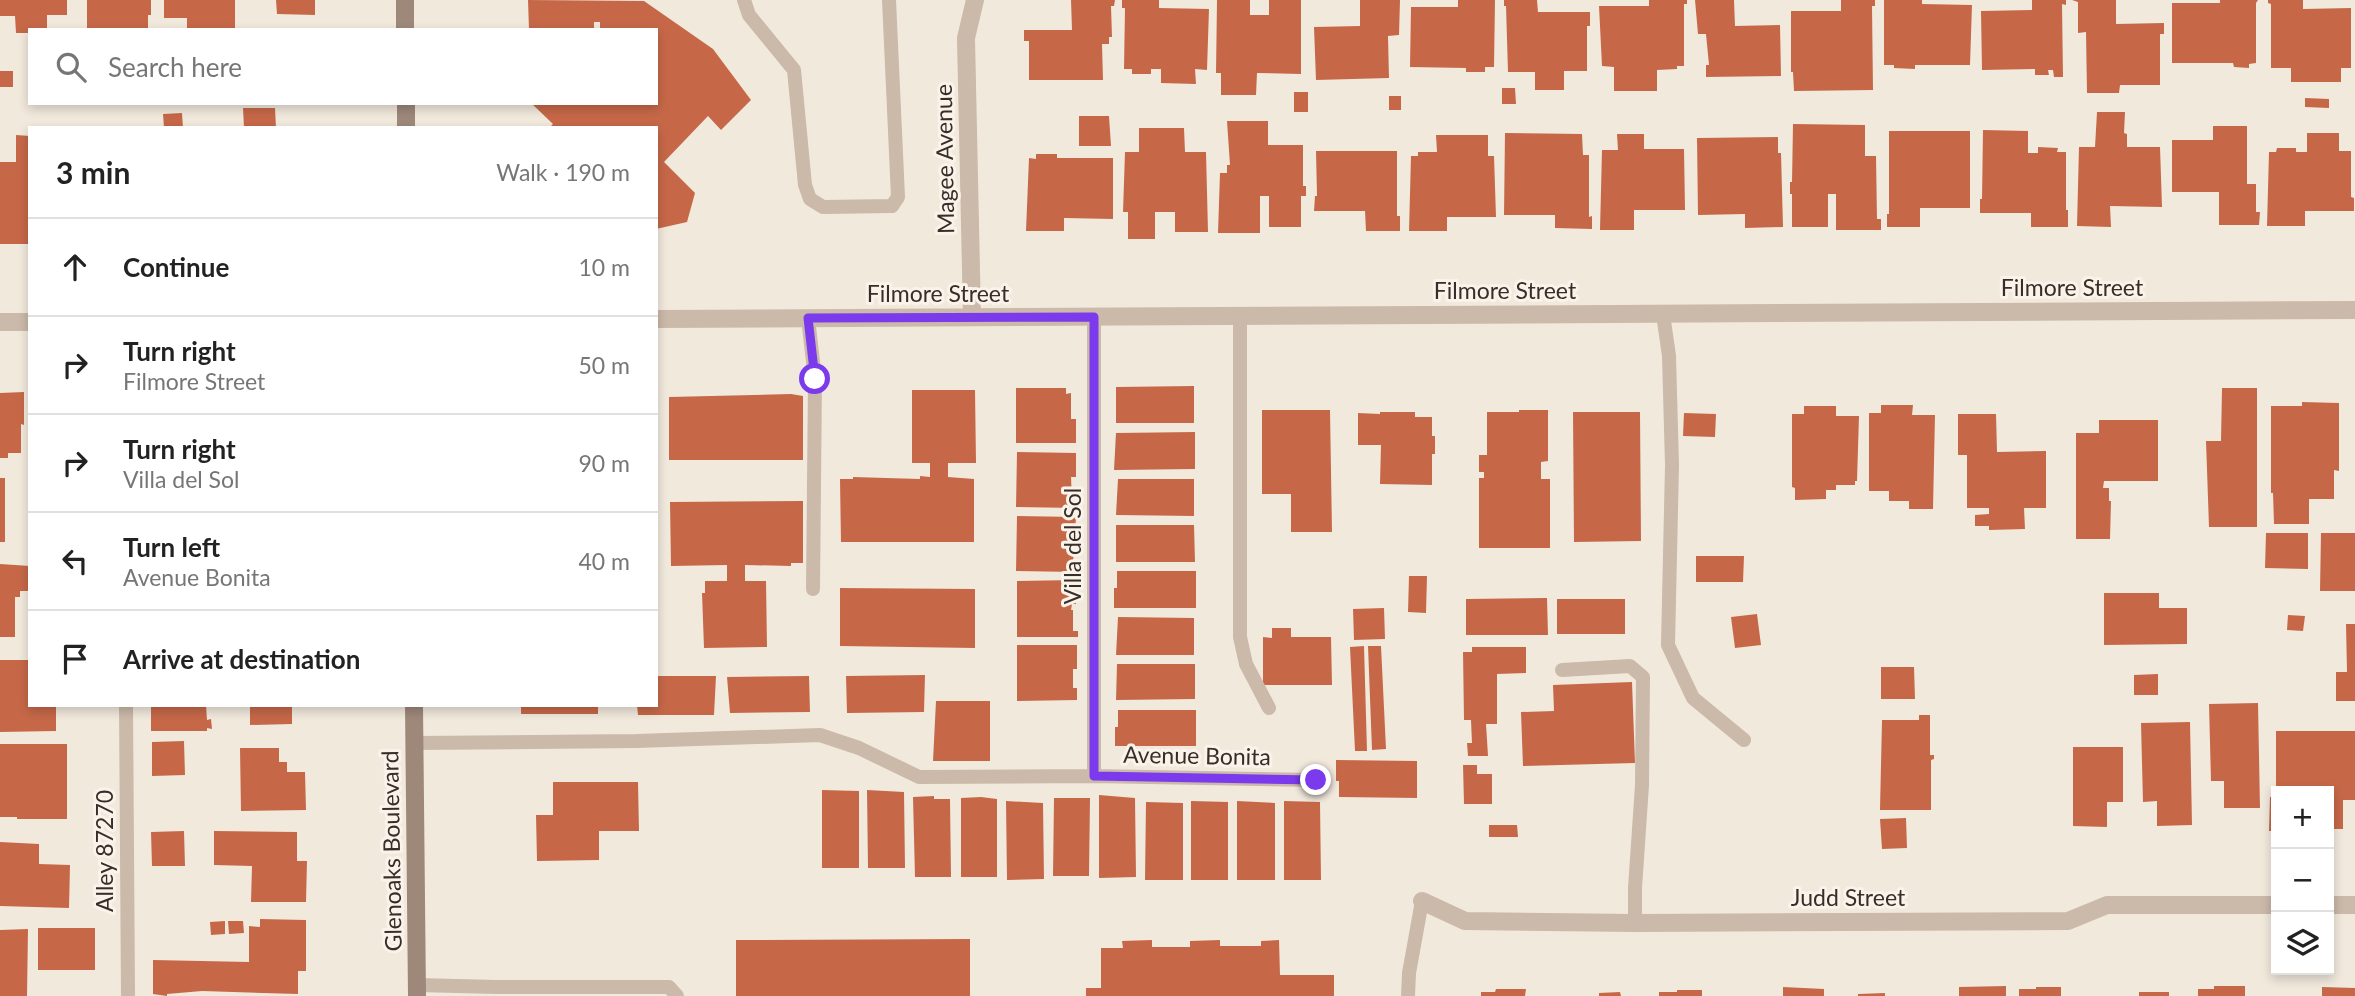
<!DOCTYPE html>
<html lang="en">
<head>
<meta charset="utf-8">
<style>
	:root { --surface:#fff; --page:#f2f2f2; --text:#222; --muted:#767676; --line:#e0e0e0 }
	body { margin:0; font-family:Lato,sans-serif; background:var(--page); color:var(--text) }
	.controls { position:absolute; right:21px; bottom:21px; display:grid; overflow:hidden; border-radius:0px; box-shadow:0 4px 10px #0003 }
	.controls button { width:63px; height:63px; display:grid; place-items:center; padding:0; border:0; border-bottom:2px solid var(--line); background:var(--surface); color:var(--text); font:35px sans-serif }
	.stop { position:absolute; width:21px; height:21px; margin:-16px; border:5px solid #7c3aed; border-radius:50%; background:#fff }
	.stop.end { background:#7c3aed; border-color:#fff; box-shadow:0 2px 7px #0008 }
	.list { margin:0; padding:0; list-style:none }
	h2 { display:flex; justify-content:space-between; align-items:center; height:91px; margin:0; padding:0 28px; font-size:30px }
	h2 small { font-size:23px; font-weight:400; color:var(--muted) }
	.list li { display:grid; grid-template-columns:46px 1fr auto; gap:21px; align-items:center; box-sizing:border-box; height:98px; padding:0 28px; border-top:2px solid var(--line) }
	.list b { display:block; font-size:26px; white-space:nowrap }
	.list p { margin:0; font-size:23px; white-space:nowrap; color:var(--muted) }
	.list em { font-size:23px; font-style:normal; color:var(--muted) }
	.icon { flex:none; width:38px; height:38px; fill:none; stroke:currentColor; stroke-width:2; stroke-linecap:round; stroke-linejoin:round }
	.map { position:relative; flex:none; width:2355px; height:996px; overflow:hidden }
	.search { position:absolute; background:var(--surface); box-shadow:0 4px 10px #0003; left:28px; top:28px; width:630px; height:77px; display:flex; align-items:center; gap:18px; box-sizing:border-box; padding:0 24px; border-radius:0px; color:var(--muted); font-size:26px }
	.panel { position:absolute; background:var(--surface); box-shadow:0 4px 10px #0003; left:28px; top:126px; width:630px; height:581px; border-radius:0px }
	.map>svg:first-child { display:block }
	.building { fill:#c66848 }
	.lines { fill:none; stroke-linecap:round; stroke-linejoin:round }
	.lane { stroke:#cbb9a9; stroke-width:14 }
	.street { stroke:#cbb9a9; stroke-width:18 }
	.secondary { stroke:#9e887a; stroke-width:18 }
	.route { stroke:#7c3aed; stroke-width:9 }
	.labels { text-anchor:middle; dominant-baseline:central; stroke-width:6; stroke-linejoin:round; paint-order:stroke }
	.street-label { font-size:23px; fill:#382e29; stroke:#faf3ea }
</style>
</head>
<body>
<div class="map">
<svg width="2355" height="996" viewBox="0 0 2355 996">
	<rect width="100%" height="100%" fill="#f2e9dd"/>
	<path class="building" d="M0,0h67v15h-20v15h-17v3h-14l-1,-17h-15z
		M87,0h64v15h-3v15h-61z
		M164,0h71v30h-48v-12h-23z
		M276,0h39v15l-38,-1z
		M528,0l116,1 69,48 38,51 -30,30 -13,-14 -44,46 31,31 -8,29 -31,7v-101h-107l4,-4 -22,-21h125v-73h-56v-8h-6v8h-65z
		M1071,0h44l-1,6h-3l1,31h-3v7h-7l1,36h-74v-39h-5v-11h48z
		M1122,0h37v8l50,1 -2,61 -12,-1 1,15 -35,-1v-14h-10v5h-19v-5h-8l1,-61h-3z
		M1217,0h33v15h19v-15h32v74l-44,-1 -1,22h-35v-22h-5z
		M1360,0h40l-1,35 -11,1 1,42 -73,2 -2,-53 46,-1z
		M1458,0h37l-1,67h-9v5h-19v-4l-56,-1 1,-60h47z
		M1504,0h33l1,12h52v14h-3v45h-23v19h-29v-18h-27l-2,-66h-2z
		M1649,0h38v4h-3v62h-7v3l-20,1v21h-43v-24l-12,-1 -3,-60h50z
		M1695,0h39l1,26 45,-1 1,51 -75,1v-12h3l-3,-31h-8z
		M1841,0h34v6h-3l1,84 -79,1 -1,-19h-2v-61h50z
		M1884,0h38v4l50,1 -2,60h-55v4l-21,-1v-3h-10z
		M2032,0h34v5l-4,-1 1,73h-9l-1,-7h-5l1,5h-14v-6l-53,1 -1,-59 51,-1z
		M2072,0h44v24l48,-1v11h-4v51h-40l-1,8h-32l-1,-61 -8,1v-31z
		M2220,0h38l-2,3v60l-7,1v4l-15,-1 -1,-4h-61v-60h48z
		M2268,0h35v9l48,-1v60h-10v14h-50v-14h-20v-64l-3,-1z
		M0,71h13v16h-13z
		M1502,88h13l1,16h-14z
		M1294,92h14v20h-14z
		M1389,96h12v14h-12z
		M2305,98l24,1v9l-24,-1z
		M243,108h32l1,20h-32z
		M2097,112h28l-1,21 3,1v13h33l2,60 -52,-1 1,21 -34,-1 2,-79h16z
		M182,113l1,15h-19l-1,-14z
		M1079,116h30l2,30h-32z
		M1227,121h41v24h35v41h3v10h-5v31h-32v-31h-9v37h-42l2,-60h7v-8h3z
		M1793,124l72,1v31h11l1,63h4v11h-45v-36h-8v33h-36v-33h-2v-12h2z
		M2213,126h34v58h9v28h4l-1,13h-40v-33h-47v-52h41z
		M1139,128h45l1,24h21l2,80h-33v-20h-20v27h-27v-27h-5l2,-60h14z
		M1983,130l45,1v22h10v-6l20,1 -1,4h9v58h2v17h-37v-14h-51v-14h2z
		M1889,131h81v77h-50v19h-33v-13h2z
		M1505,133l77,1 1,21h6v62l3,-1v13l-37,-1v-13h-51z
		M2307,133h32v18h12v46l3,1v13h-49v15h-38l2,-74h7l1,-4h19v4h11z
		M1617,134h27v15h40l1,61h-51v20h-34l2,-80h16z
		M16,135l14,1v108h-30v-82h16z
		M1436,135h52v21h6l2,61h-49v14h-38l2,-75h7v-4h19z
		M1778,137v16h3l2,74 -38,1v-14l-47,1 -1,-77z
		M1316,151h81v65h3v15h-34l-1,-20h-51l1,-15h2z
		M1036,154h21v4h56v61l-49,-1v13h-38l3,-73 7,1z
		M1194,386v37h-78v-36z
		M1016,388h50v6l5,-1v26h5v24h-60z
		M2222,388h35v139h-48l-3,-86h15z
		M912,390h63l1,73h-28v14l26,2v63h-133l-1,-63h13v-2l67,2v-3l10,1v-14h-18z
		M24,392v33l-3,-1v29h-13v5h-8v-65z
		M791,394l12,2v64h-134v-63z
		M2302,402l37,1v68l-5,-1v29h-25v25h-35l-1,-31h-2v-87h31z
		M1881,405h32l-1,10h23l-2,94h-24v-8h-20v-10h-20v-78h12z
		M1804,406h32v10h23l-2,65h-2v4h-19v5h-10v9l-31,1v-12l-3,-1v-73h12z
		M1262,410h68l2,122h-41v-38h-29z
		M1519,410h29v51l-7,1v17h9v69h-71v-70h5v-6h-5v-17h8v-43h32z
		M1380,412h35v5h17v19h3v18h-3v31l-52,-1 1,-39h-23v-32l22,1z
		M1573,412h67l1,129 -67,1z
		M1684,413l32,1 -1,23 -32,-1z
		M1958,414h38l1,38 49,-1v57h-22l1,21 -36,1v-4h-14v-11l14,-1v-6h-22v-53h-9z
		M2099,420h59v61h-54l-1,7h6v13h2l-1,38h-34v-106h23z
		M1195,432v37l-81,1 2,-37z
		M1017,452l59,1v24h-5l1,24h5v7l-61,-1z
		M0,478h5v64h-5z
		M1118,479h76v37l-78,-1z
		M803,501v62h-12v3l-46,-1v16h21l1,66 -63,1 -2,-55h3v-12h22v-16l-56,1 -1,-64z
		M1017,516l59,1 -3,46h4v9l-61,-1z
		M1116,525h78l1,37h-79z
		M2266,533h42v36l-43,-1z
		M2321,533h34v58h-35z
		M1696,556h48l-1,26h-47z
		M0,564l30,2v25h-10v6h-5v40h-15z
		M1117,571h79v37h-82v-20h3z
		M1409,576h18l-1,37 -18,-1z
		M1076,580v24h-4l-1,6h2v21h5v6h-61v-56z
		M840,588l135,1v59l-135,-2z
		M2104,593h55v15h28v36l-83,1z
		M1547,598l1,37h-82v-36z
		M1557,599h68v35h-68z
		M1384,608l1,31 -31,1 -1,-31z
		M1757,614l4,31 -26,3 -4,-31z
		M2288,615l17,1 -2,15 -16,-1z
		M1118,617l76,1v37h-78z
		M2346,624h9v77h-19v-29h11z
		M1272,628h19v9h40l1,48h-69v-48l9,1z
		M1017,645h60v24h-4v19h4v12l-60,1z
		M1364,646l3,105h-12l-5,-104z
		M1368,646h13l5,103 -14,1z
		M1472,647h54v26l-29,1v50h-11l2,32h-20l-1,-13h5l-1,-23h-7l-1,-68h9z
		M0,660h30v45h26v26l-56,1z
		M1117,664h78v35l-79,1z
		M1881,667h33l1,32h-34z
		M2158,674v21h-24v-20z
		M925,675l-1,37 -77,1 -1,-37z
		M656,676h60l-2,39h-76l-1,-10h19z
		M809,676l1,36 -80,1 -3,-36z
		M1632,682l3,81 -112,3 -2,-54 33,-1 -1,-26z
		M936,701h54v60h-57z
		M2258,703l2,105h-36v-27h-13l-2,-77z
		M151,705h55l1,15 4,-1 1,10 -5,-1v3h-56z
		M250,705h42v19l-42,1z
		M521,705h77v9h-77z
		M1118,710h78v36h-81v-19h3z
		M1919,715h11v40h4v4l-3,1v50h-51l2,-90h37z
		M2190,722l2,103 -35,1v-25l-14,1 -2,-79z
		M2276,731h79v69h-12v29h-14v-38h-53z
		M184,741l1,34 -33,1v-34z
		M0,744h67v75h-50v-2h-17z
		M2073,747h50v55h-16v25l-34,-1z
		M240,748h39v14h8v10h18l1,38 -65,1z
		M1336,760l81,1v37l-78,-1v-16h-3z
		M1463,765h14v9h15v30h-28z
		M553,782h85l1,49h-40v29l-62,1 -1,-46h17z
		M822,790l37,1v77h-37z
		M867,790l37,2 1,76h-37z
		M1099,795l36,3 1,79 -37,1z
		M934,796v3h16l1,78h-36l-2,-80z
		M981,797l16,2v78h-36v-79z
		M2270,797h6v34h-7z
		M1054,798h36l-1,78h-36z
		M1006,801l37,2 1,76 -37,1z
		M1191,801l37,1v78h-37z
		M1237,801l38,2v77h-38z
		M1284,801l36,1 1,78h-37z
		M1146,802l37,1v77h-38z
		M1906,818l1,30 -25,1 -2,-30z
		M1489,825h28l1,12h-29z
		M184,831l1,35h-33l-1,-34z
		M214,831l83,1v29h10l-1,41h-55l1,-36 -38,-1z
		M0,842l39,2v20l31,1 -1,43 -69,-2z
		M260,919l46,1v51h-8v23l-96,-3 -35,3v2l-14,-2v-34l96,2v-36l11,1z
		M225,921v13l-14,1 -1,-13z
		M228,921h15l1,12 -15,1z
		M38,928h57v42h-57z
		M28,929l-1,67h-27v-66z
		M970,939v57h-234v-56z
		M1152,940v7h38v-6l30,-1v6h41v-5l18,-1 1,35h54v21h-248v-8h15v-40h22l-1,-7z
		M2006,986v10h-47v-9z
		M2214,986h31v10h-47v-7h16z
		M1783,987l41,2v7h-41z
		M2036,987h25v9h-42v-7h17z
		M2322,987l33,1v8h-33z
		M1496,989h30l-1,7h-44v-4h14z
		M1677,990h25v6h-43v-4h18z
		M1620,992l1,4h-22v-3z
		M2139,992h30v4h-30z
		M1885,993v3h-27v-2z"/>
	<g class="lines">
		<path class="lane" d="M744,0l5,15 45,55 11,115 5,14 13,8 69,-1 6,-9 -9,-197
			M1663,314l6,42 3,109 -4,180 25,53 51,42
			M1240,316v321l6,27 23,44
			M808,318l7,61 -2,210
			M1562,670l68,-4 13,11 -1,108 -7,103v35
			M126,705l2,291
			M415,743l222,-2 183,-6 39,13 60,29 175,-1 222,4
			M1094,776v-459
			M417,985l80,2h172l8,9
			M1408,996l1,-23 13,-72"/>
		<path class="street" d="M972,317l-6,-279 9,-38
			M656,319l1699,-9
			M0,322h30
			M1422,901l43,20 170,2 433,-2 39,-16h169
			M2329,905h26"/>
		<path class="secondary" d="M405,0v30
			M406,103v25
			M414,705l3,291"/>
	</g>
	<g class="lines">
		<path class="route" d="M815,379l-7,-61 286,-1v459l222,4"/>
	</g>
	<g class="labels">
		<g class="street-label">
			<text transform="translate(944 159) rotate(-91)">Magee Avenue</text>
			<text x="2072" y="287">Filmore Street</text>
			<text x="1505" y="290">Filmore Street</text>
			<text x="938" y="293">Filmore Street</text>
			<text transform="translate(1072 546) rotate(-90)">Villa del Sol</text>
			<text transform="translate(1197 755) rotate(1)">Avenue Bonita</text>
			<text transform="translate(104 851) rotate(-90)">Alley 87270</text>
			<text transform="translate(391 851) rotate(-91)">Glenoaks Boulevard</text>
			<text x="1848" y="897">Judd Street</text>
		</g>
	</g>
</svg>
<div class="controls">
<button>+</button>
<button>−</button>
<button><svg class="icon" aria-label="layers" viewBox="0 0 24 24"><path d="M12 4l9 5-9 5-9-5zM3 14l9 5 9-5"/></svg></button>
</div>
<div class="stop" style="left:815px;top:379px"></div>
<div class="stop end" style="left:1316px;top:780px"></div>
<div class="search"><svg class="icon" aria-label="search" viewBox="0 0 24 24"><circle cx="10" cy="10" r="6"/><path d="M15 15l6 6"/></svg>Search here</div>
<section class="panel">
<h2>3 min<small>Walk · 190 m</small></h2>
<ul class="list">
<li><svg class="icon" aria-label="ahead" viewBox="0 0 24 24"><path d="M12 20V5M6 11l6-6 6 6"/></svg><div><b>Continue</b></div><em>10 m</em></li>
<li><svg class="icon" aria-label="right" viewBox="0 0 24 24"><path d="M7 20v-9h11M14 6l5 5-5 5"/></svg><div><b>Turn right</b><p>Filmore Street</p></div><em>50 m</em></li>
<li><svg class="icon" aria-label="right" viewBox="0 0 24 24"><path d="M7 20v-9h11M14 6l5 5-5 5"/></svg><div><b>Turn right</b><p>Villa del Sol</p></div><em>90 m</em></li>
<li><svg class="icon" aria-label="left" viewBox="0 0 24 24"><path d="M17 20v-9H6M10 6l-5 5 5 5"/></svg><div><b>Turn left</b><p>Avenue Bonita</p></div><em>40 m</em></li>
<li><svg class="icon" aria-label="arrive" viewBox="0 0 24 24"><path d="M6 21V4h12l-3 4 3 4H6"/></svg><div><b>Arrive at destination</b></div></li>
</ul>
</section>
</div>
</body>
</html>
